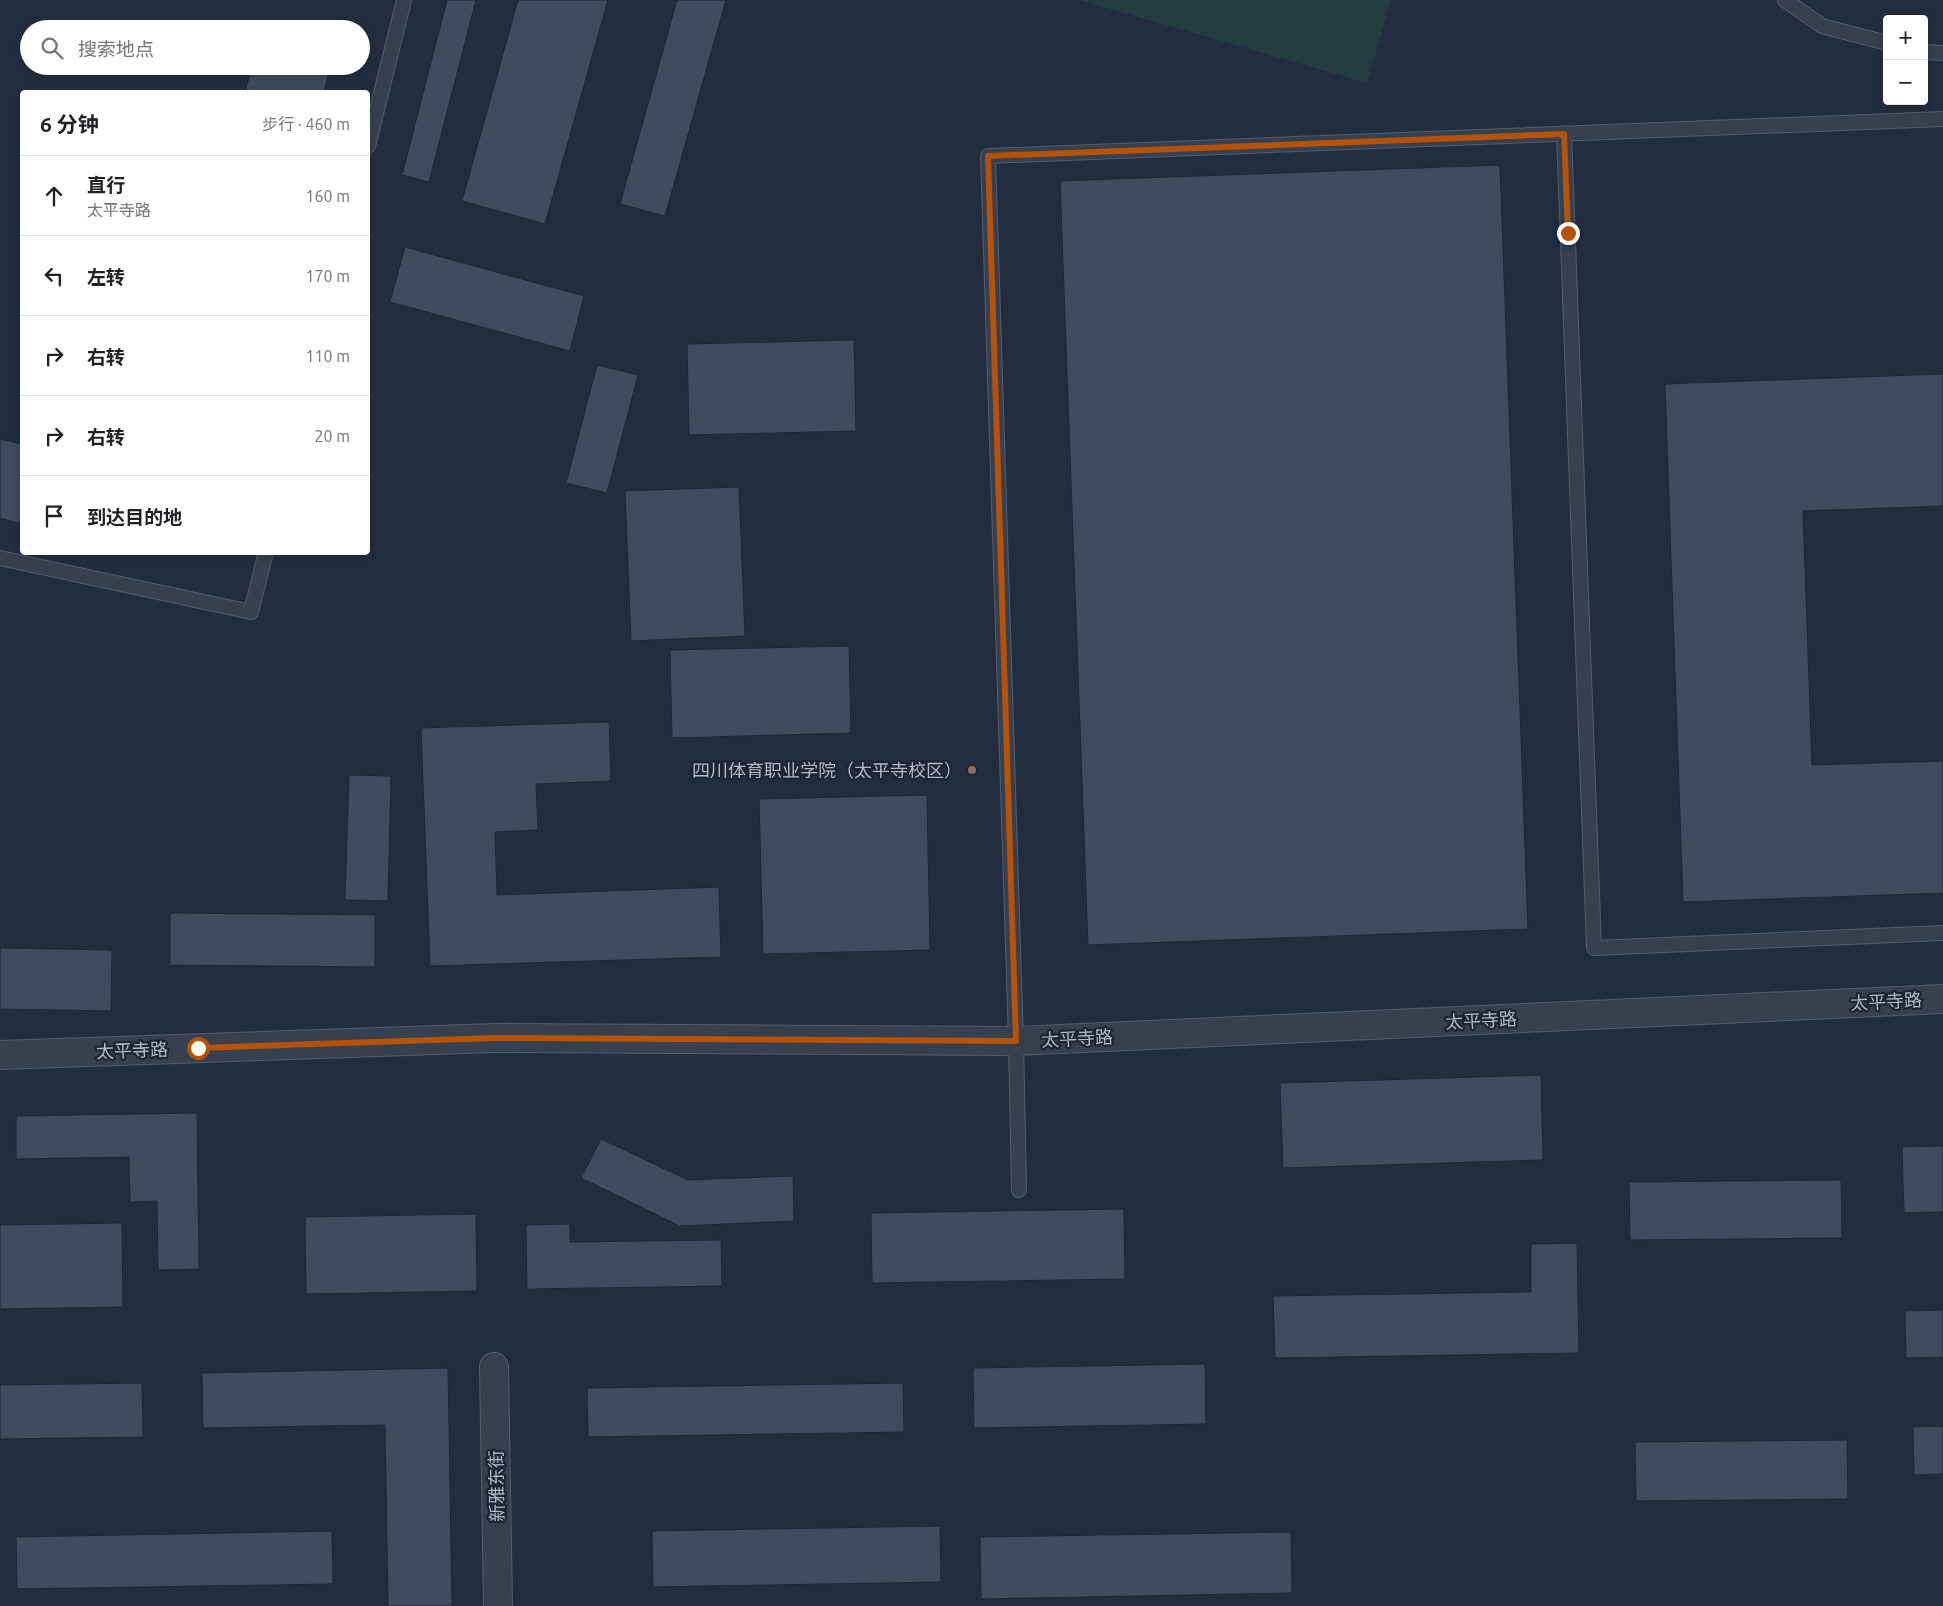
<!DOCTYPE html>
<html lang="zh">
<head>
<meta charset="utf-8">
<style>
	:root { --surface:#fff; --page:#f6f6f6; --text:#202124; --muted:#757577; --line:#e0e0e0 }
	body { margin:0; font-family:Ubuntu,"Noto Sans SC",sans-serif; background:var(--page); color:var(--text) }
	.controls { position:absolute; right:15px; top:15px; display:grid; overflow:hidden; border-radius:5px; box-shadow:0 2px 8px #0003 }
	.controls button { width:45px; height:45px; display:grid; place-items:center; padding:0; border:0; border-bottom:1px solid var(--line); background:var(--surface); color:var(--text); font:25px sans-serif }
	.stop { position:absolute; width:15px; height:15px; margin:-11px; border:4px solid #b45309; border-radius:50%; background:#fff }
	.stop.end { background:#b45309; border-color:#fff; box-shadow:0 1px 5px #0008 }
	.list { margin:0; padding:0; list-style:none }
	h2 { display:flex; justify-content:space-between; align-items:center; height:65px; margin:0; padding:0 20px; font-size:21px }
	h2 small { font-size:16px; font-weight:400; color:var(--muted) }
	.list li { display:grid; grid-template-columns:32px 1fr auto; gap:15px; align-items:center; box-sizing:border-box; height:80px; padding:0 20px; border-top:1px solid var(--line) }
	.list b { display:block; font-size:19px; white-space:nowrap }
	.list p { margin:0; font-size:16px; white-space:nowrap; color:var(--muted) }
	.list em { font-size:16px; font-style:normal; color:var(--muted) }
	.icon { flex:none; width:28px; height:28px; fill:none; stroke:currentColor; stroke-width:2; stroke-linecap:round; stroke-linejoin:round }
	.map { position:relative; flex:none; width:1943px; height:1606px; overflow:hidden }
	.search { position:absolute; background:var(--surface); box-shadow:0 2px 8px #0003; left:20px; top:20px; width:350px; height:55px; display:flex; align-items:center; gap:12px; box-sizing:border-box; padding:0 18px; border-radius:28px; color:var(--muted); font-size:19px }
	.panel { position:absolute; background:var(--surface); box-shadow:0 2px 8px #0003; left:20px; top:90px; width:350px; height:465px; border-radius:5px }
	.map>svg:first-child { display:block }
	.green { fill:#243d40 }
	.building { fill:#3d4c5f; stroke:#1d2736 }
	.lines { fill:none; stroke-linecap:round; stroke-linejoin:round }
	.lane-casing { stroke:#545e6d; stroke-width:16 }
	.street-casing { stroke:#545e6d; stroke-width:30 }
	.lane { stroke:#36404f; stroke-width:14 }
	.street { stroke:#36404f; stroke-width:28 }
	.route { stroke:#b45309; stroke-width:6 }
	.education-dot { fill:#8d6e63; stroke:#1b2534; stroke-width:2 }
	.labels { text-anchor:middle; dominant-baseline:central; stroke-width:4.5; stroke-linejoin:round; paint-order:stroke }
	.poi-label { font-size:18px; fill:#b2bbca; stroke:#1b2534; text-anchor:end }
	.street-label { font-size:18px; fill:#b2bbca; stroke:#1b2534 }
</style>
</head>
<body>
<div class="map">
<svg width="1943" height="1606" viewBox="0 0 1943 1606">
	<rect width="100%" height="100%" fill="#222e3f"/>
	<path class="green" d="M1079,0h312l-24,83z"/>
	<path class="building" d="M447,0h29l-47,182 -27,-7z
		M518,0h90l-63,224 -83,-23z
		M677,0h49l-61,216 -45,-12z
		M252,66h55l22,6 -5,20h-79z
		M1500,165l28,764 -440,16 -28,-764z
		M405,247l179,49 -14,55 -180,-49z
		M854,340l2,91 -167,4 -2,-91z
		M597,365l41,10 -31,118 -41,-10z
		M1943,374v132l-140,5 9,254 131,-4v132l-260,9 -18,-518z
		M0,439l22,5v80l-22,-6z
		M739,487l6,149 -114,5 -6,-150z
		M849,646l2,87 -179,5 -2,-88z
		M609,722l2,59 -75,3 2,46 -43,2 2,63 222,-8 2,70 -291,9 -9,-238z
		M349,775l42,1 -3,125 -43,-1z
		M927,795l3,155 -167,4 -4,-155z
		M170,913l205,2v52l-205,-2z
		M0,948l112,2 -1,61 -111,-2z
		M1541,1075l2,85 -260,8 -3,-85z
		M197,1113l2,156 -41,1 -1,-69 -27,1 -1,-45 -113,2v-43z
		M601,1139l87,41 105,-4 1,45 -114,5 -99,-48z
		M1943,1146v66l-39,1 -2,-66z
		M1841,1180l1,58 -212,2 -1,-58z
		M1124,1209l1,70 -253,4 -1,-70z
		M476,1214l1,77 -171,3 -1,-77z
		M122,1223l1,84 -123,2v-84z
		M570,1224v18l151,-2 1,46 -195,3 -1,-64z
		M1577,1243l2,110 -304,5 -2,-62 258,-4v-48z
		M1943,1310v47l-37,1 -1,-47z
		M1205,1364l1,60 -232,4 -1,-60z
		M448,1368l4,238h-64l-3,-181 -182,3 -1,-55z
		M142,1383l1,54 -143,2v-54z
		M903,1383l1,49 -316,5 -1,-49z
		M1943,1426v48l-29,1 -1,-48z
		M1847,1440l1,59 -212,2 -1,-59z
		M940,1526l1,56 -288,5 -1,-56z
		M332,1531l1,53 -316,5 -1,-52z
		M1291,1532l1,61 -311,6 -1,-62z"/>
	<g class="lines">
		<g class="lane-casing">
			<path id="lane" d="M1785,0l37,26 65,17
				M1924,52l19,1
				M1564,134l30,814 349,-15
				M368,146l36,-146
				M0,558l251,54 15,-60
				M1019,1190l-3,-149 -28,-885 955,-37"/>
		</g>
		<g class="street-casing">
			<path id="street" d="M0,1055l495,-17 521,3 927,-42
				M494,1367l4,239"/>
		</g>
		<use href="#lane" class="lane"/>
		<use href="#street" class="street"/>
	</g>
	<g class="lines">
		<path class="route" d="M198,1048l297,-10 521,3 -28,-885 576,-22 4,99"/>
	</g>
	<circle class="education-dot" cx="972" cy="770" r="5"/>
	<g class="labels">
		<g class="poi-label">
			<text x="962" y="770">四川体育职业学院（太平寺校区）</text>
		</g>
		<g class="street-label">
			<text transform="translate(1886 1001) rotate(-3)">太平寺路</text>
			<text transform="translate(1481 1020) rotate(-3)">太平寺路</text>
			<text transform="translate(1077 1038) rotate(-3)">太平寺路</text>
			<text transform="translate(132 1050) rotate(-2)">太平寺路</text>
			<text transform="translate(496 1486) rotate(-91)">新雅东街</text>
		</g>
	</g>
</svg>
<div class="controls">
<button>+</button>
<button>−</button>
</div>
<div class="stop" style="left:198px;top:1048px"></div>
<div class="stop end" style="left:1568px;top:233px"></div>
<div class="search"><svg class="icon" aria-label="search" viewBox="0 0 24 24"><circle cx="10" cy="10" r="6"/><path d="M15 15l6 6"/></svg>搜索地点</div>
<section class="panel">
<h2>6 分钟<small>步行 · 460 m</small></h2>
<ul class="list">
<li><svg class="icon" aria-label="ahead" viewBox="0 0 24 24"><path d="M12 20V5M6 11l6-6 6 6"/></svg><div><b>直行</b><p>太平寺路</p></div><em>160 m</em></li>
<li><svg class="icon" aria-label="left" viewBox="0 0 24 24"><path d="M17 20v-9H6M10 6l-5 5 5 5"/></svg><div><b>左转</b></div><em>170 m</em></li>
<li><svg class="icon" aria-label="right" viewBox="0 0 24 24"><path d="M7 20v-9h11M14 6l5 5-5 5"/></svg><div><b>右转</b></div><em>110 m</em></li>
<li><svg class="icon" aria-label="right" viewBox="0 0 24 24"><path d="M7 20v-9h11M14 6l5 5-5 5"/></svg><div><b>右转</b></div><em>20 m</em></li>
<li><svg class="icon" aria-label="arrive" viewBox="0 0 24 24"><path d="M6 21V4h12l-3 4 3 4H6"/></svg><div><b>到达目的地</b></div></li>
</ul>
</section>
</div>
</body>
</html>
